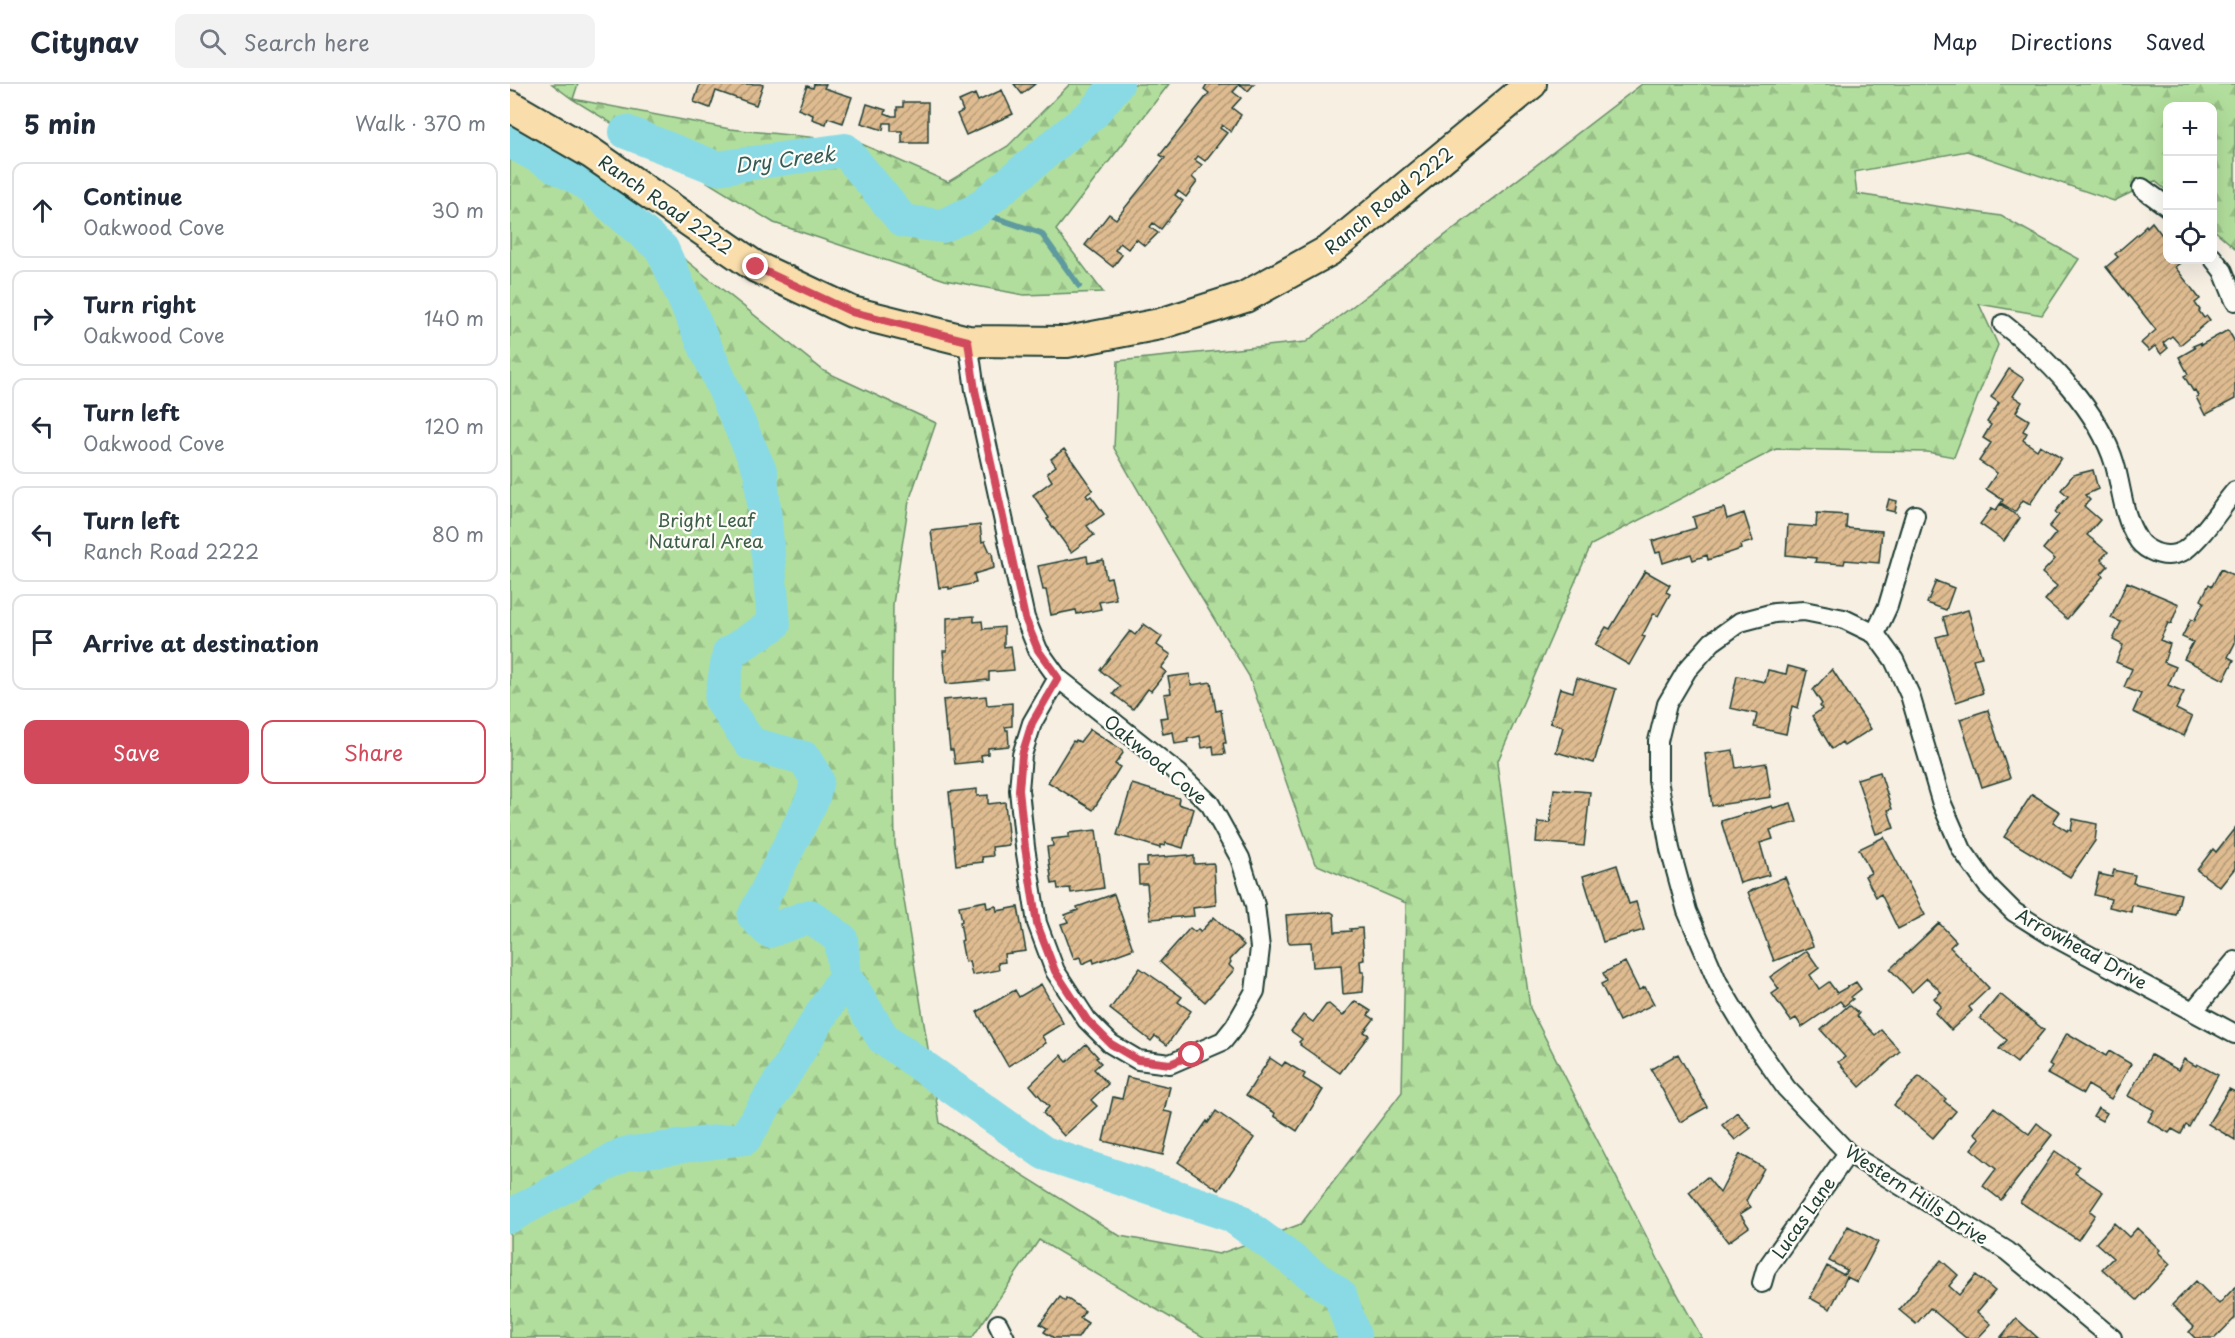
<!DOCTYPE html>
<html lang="en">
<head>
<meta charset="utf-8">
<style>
	:root { --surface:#fff; --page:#f2f2f3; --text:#1f2937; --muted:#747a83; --line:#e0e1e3; --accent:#d1495b }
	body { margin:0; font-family:"Playpen Sans",sans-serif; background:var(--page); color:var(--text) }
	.controls { position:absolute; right:18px; top:18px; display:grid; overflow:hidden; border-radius:12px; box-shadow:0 6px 24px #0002 }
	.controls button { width:54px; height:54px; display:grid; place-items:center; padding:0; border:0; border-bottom:2px solid var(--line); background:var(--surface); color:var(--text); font:30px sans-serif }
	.stop { position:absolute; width:18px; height:18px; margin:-14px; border:4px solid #d1495b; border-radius:50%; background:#fff }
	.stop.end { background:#d1495b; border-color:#fff; box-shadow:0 2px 6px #0008 }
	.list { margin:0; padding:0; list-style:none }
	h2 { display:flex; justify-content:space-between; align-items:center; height:78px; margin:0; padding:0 24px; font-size:26px }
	h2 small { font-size:20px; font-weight:400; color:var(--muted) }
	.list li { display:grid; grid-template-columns:39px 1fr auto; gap:18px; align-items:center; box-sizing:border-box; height:96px; margin:0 12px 12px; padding:0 12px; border:2px solid var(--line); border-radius:12px }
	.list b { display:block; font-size:22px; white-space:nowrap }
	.list p { margin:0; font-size:20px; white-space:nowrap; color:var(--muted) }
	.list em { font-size:20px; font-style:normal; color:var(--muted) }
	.actions { display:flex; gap:12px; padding:18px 24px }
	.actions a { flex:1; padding:14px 0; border:2px solid var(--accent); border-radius:12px; text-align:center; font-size:21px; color:var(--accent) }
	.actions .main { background:var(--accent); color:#fff }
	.icon { flex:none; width:33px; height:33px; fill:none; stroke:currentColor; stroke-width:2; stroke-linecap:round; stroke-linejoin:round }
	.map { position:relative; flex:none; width:1725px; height:1254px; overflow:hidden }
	header { display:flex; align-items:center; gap:36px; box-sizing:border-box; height:84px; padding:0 30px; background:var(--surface); border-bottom:2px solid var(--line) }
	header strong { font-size:28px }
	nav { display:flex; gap:33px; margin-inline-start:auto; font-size:21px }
	.search { width:420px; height:54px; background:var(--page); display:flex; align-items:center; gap:15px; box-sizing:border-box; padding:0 21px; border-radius:12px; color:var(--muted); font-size:22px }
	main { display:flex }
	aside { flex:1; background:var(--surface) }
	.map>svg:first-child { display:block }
	.forest { fill:url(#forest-firs); stroke:#688e68; stroke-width:1.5 }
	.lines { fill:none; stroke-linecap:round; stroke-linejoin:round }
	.stream { stroke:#5f9b9e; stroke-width:6 }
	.river { stroke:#8adae5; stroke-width:34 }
	.building { fill:url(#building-hatch); stroke:#1f3d34; stroke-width:1.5 }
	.minor-casing { stroke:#1f3d34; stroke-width:22 }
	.primary-casing { stroke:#1f3d34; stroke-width:34 }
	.minor { stroke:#fdfcf7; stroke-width:18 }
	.primary { stroke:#f9ddab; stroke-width:30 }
	.route { stroke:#d1495b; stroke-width:8 }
	.labels { text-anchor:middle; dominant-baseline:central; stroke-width:4.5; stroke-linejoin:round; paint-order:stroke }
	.street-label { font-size:18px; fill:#1f3d34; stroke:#fdfcf7 }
	.park-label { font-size:18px; fill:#3c5d49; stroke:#fdfcf7 }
	.water-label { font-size:20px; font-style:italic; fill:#345c57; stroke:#fdfcf7 }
</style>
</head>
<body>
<header>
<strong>Citynav</strong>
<div class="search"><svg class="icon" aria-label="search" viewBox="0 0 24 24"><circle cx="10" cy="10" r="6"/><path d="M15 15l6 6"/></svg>Search here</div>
<nav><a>Map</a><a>Directions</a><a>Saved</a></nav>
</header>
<main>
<aside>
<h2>5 min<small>Walk · 370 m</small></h2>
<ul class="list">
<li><svg class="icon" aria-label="ahead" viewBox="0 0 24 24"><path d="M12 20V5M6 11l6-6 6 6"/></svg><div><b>Continue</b><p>Oakwood Cove</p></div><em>30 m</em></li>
<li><svg class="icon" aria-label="right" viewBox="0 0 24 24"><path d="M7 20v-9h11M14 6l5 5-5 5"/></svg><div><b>Turn right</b><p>Oakwood Cove</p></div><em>140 m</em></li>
<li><svg class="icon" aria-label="left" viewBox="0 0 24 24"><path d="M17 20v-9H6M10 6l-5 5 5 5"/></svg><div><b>Turn left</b><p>Oakwood Cove</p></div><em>120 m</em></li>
<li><svg class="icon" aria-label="left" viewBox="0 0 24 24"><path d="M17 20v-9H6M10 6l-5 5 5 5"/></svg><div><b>Turn left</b><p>Ranch Road 2222</p></div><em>80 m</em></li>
<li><svg class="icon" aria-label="arrive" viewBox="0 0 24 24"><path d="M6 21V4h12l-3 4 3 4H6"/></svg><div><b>Arrive at destination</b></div></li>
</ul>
<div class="actions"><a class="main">Save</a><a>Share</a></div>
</aside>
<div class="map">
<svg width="1725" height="1254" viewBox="0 0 1725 1254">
	<defs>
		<pattern id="forest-firs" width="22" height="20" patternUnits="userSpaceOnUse" patternTransform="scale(1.5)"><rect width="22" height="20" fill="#b1de9c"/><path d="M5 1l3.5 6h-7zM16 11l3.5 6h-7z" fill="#98bf87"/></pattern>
		<pattern id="building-hatch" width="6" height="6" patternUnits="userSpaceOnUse" patternTransform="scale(1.5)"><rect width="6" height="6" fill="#debb90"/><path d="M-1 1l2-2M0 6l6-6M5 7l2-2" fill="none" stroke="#b39976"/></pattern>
	</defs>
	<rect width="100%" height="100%" fill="#f7efe2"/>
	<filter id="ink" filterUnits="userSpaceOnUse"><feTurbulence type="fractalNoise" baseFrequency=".0167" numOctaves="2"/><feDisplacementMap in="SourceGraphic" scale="12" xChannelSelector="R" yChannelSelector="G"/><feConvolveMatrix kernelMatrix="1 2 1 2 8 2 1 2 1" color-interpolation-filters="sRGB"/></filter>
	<g filter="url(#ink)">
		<path class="forest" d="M42,0h26l-5,15 157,30 127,13 91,40 60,-36 62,-62h99l-113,146 47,62 -79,3 -79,-15 -171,-57 -202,-124z
			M1132,0h593v164l-22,-19 -1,-123h-44l-1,85 -12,-10 -41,20 -147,-50 -113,21 3,22 144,22 78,43 -37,56 -63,-11 19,41 -44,112 -27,-5 -151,-3 -185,96 -94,218 33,245 128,251 44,79h-497l-166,-98 -67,98h-462v-1196l36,17 141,102 137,110 112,52 -27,78 -16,103 -1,89 3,151 45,279 180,113 99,18 82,-30 101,-132 4,-189 -91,-39 -66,-188 -78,-128 -57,-100 4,-87 188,-19z"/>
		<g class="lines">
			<path class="stream" d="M465,127l66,22 38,53"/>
			<path class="river" d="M116,48l91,36 128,-18 58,71 39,5 33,-15 118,-98 24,-29
				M0,57l73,40 79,68 99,224 13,151 -45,29 -8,47 30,44 53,14 13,21 -4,19 -59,118 15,15 41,-15 31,23 4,37 38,62 161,115 187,62 109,80 15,43
				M0,1132l114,-62 121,-16 100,-162"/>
		</g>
		<path class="building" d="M190,0h61l2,1 -7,20 -40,-14 -6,17 -16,-6z
			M304,0h12l-2,4 28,9 -9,26 -15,-5 -2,6 -14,-5 1,-4 -15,-6 9,-23 6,2z
			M504,0h21l-13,10z
			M697,0h47l-6,7 -8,-7 -7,8 8,6 -9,10 9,7 -10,17 -9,-7 -2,3 7,5 -22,28 -7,-5 -3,4 7,5 -10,12 5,5 -11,15 -8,-6 -3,4 8,6 -22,28 -8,-6 -3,4 8,6 -13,13 -9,-7 -8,10 -8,-6 -5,7 7,5 -9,12 -28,-22 24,-31 7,5 49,-61 -5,-3 49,-62 -5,-4z
			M492,6l11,24 -47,21 -9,-21 6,-3 -4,-10 16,-7 3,7z
			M393,18h25v41h-26v-12h-11v-8h-7l-1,7 -22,-7 6,-19 19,6 -1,3 7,3h5v-9h6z
			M1642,138l16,21v17h16l-9,7 25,32 -5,4 5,7 -1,1 5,7 3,-2 3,4 -30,25 -8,-9 -9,7 5,5 -7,6 -6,-8 -6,5 -8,-8 15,-13 -50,-63 12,-10 -3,-3 29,-25 -1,-1 3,-3 1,2z
			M1718,246l7,12v57l-30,16 -9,-18 2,-1 -3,-6 -2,1 -9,-15 4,-2 -9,-17 16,-9 -2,-2 7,-3 1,2z
			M1499,285l15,10 -11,17 9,6 -6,10 13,8 -6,11 4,2 -4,7 14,10 3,-5 21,13 -31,46 -7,-4 -8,12 -14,-9 2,-3 -17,-11 11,-16 -18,-12 12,-18 -8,-5 8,-13 -4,-3 12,-19 -8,-6z
			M554,365l29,41 -7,5 2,3 3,-2 13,18 -17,12 7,9 -23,17 -24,-33 2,-1 -16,-23 19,-14 -5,-8 9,-7 -5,-7z
			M1583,386l5,19 -13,6 5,5 -6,6 16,14 -13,15 21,17 -7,7 7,7 -7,8 2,2 -36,43 -22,-19 12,-14 -15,-13 13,-14 -12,-10 13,-16 -7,-6 10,-12 -4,-3 13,-16 -7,-6 12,-15z
			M1379,415l8,2 -2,11 -9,-2z
			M1490,420l20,14 -16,23 -24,-17 12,-16 4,2z
			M1214,424l3,11 17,-6 9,28 -13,4 1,4 -33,11 -1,-5 -14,5 -2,-6 -28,9 -3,-11 -4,1 -4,-12 44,-13 -3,-11z
			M1307,429l30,2 -1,13 36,3 -3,32 -34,-3 -1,4 -29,-2 1,-4 -30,-3 2,-30 28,2z
			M470,441l2,17 3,-1 5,11h2l2,16 -20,6 2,9 -27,6v-2l-10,1 -8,-57z
			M577,472l1,7 15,-3 3,18 5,-1 5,22 -17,3 2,7 -24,5 -1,-4 -25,5 -5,-25h-3l-5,-24z
			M1711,485l14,7v67l-7,14 6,3 -10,20 -40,-21 9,-17 -11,-5 9,-18 3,2 10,-19 -3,-2 8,-16 3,2z
			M1135,487l25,14 -4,7 4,2 -12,22 -4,-3 -12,23 3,1 -16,28 -34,-20 11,-18 4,2z
			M1426,497l18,7 -8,22 -19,-7z
			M1617,498l52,22 -8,20 -3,-1 -8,17 10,4 -6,18 12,5 -8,18 16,7 -8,17 16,8 -8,19 -51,-24 8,-18 -17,-7 8,-18 -16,-7 7,-17 -10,-5 8,-18 -10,-4z
			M1458,526l14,47 -9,2 10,34 -27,9 -20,-65 12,-3 -5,-17z
			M464,532v6l8,-1 1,8 21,-2v20l7,-1 3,24 -25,2v8l-43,4 -3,-33h4v-33z
			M634,540l18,13 -5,8 14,10 -10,13 5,4 -15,19 -3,-2 -15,20 -20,-15 7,-8 -20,-16 30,-39 5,4z
			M1278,582l19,5 -9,37 -6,-2 -6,28 -32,-7 3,-13 -27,-6 7,-32 28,6 3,-12 18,4z
			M1322,585l39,60 -27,17 -2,-4 -10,7 -20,-33 10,-7 -2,-3 2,-2 -9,-14z
			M680,590l1,11 20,-3 5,29 5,-1 5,33h-3l2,11 -11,1 -1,-9 -11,2 -2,-12 -13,3 1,3 -13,2 -2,-12 -10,2 -3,-16 8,-1 -4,-23 7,-1 -3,-16z
			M1067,594l39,11 -22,74 -38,-11 7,-25 -13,-4 10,-35 13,4z
			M476,612l1,9 25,-2v23l-7,1 1,3h2l1,16 -21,2v6l-7,1 1,6 -27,3 -2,-14h-3l-2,-18h-2l-3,-32z
			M1478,626l22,68 -28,9 -22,-68z
			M580,645l32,21 1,3 -8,11 5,3 -27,43 -45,-28 25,-41 2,1 1,-2 4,2z
			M1223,666l3,18 30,-5 5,34 -59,9 -7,-52z
			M1370,688l12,37 -4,1 6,18 -18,6 -19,-55z
			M622,700l47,14 -1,6 16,5 -11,39 -17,-5 -1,3 -5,-1v3l-43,-13z
			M467,705v7l11,-1v9l17,-2 4,43 -17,2 1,9 -11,1 1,5 -27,3 -7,-73z
			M1044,705l36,3 -6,54 -48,-4 2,-20 12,1z
			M1522,710l28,18 -7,10 14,9 1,-2 3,2 2,-12 24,5 -2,17 -25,36 -66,-40z
			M1281,719l6,19 -27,8 3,9 -13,4 9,32 -29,8 -19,-62 51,-15 1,2z
			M1725,744v40l-15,19 -23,-17 16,-21 3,3z
			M586,746l8,58 -33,5 -1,-5 -12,1 -1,-6 -5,1 -5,-37 6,-1 -1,-7 17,-2v-4z
			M1374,753l41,78 -27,14 -17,-35 -5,3 -11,-21 6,-3 -12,-24z
			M678,771v2l6,-1v8l19,-1 1,2 2,40 -23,3 1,8 -44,3 -3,-35h-8l-1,-18h9v-8z
			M1107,781l12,39 7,-2 8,28 -41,12 -20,-66z
			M1604,786l21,5 -2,8 48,11 -5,21 -44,-10 -1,7 -22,-5 2,-8 -17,-4 5,-21 13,3z
			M1275,793l28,69 -39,15 -26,-69z
			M604,810l19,55 -39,14 -1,-4 -11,5 -2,-7 -6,2 -13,-35 7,-2 -3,-7 13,-5 -1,-3z
			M476,817l1,7 9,-2 1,5 21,-4 8,44 -22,3 1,8 -7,1 1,7 -27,5 -3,-14 -4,1 -4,-21 2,-1 -3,-18 2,-1 -3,-15z
			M821,828l3,2 1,18 16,-1 -1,-2 12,-1 2,32 -4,1 1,11h3l-1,20 -20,2 -2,-29 -28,2 -2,-25 -21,1 -2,-2 -2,-26z
			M704,833l30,28 -14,15 1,2 -2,3 5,5 -29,32 -45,-40 30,-34 5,4 3,-3 2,3z
			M1429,839l17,18 -6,6 39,41 -20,19 3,4 -21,19 -16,-17 6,-7 -7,-8 7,-6 -14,-14 -15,14 -22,-23z
			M1297,867l12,17 -9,7 9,14 10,-7 8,11 19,-11 5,7 -10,8 2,2 -9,7 -4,-5 -38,26 -6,-9 -5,3 -19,-27 7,-5 -9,-12z
			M1115,878l14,28 6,-3 9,17 -35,17 -18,-37 6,-3 -4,-8z
			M630,884l42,29 -4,5 13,9 -24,34 -12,-9 -4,5 -41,-32z
			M531,900l22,39 -21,13 4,7 -38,23 -31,-54 38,-22 4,7z
			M1490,910l44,36 -27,33 -18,-14 8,-9 -27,-22z
			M845,917l16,10 -3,4 6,4 -10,13 5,3 -29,38 -40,-28 1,-1 -2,-2 3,-3 -11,-8 12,-16 10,7 13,-17 3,-1 14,12z
			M1339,921l10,8 -2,3 18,19 6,-5 19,21 -40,36 -22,-25 7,-5 -24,-27z
			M1557,949l39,23 3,-5 22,13 -20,35 -23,-14 -5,9 -36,-20 5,-8 -3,-2z
			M576,960l12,13 -2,1 5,5 -7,6 14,15 -17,16 6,6 -33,30 -21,-23 6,-6 -19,-22 31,-30 6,7z
			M1168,970l29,53 -27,15 -29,-53z
			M1641,971l27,15 6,-11 12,7 1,-2 21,11 -29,52 -3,-2 -5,9 -9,-5 -3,4 -21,-12 6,-11 -26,-14z
			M760,974l12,8 3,-4 20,12 -2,4 20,12 -26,41 -23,-15 1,-3 -29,-18z
			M1409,992l27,23 -2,2 12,10 -23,27 -39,-33z
			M617,993l43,10 -6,24 9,2 -10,42 -60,-14 10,-44 9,2z
			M1719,1005l6,3v48l-27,-16z
			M1484,1023l35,27 8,-11 15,12 -51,65 -18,-14 13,-17 -25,-20 9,-11 -6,-5z
			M1588,1024l9,5 -5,8 -9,-5z
			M706,1027l38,27 -35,52 -41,-28 29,-41 1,2z
			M1227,1028l14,16 -16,12 -13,-15z
			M1545,1067l24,16 -4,6 28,19 -13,19 5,4 -17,25 -58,-38z
			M1230,1070l24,14 -18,33 5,6 -11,7 9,13 -21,15 -39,-50 18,-15 13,16z
			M1604,1139l15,14 8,-9 23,22 -2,2 12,12 -33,36 -35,-31 11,-11 -17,-15z
			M1338,1142l30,16 -21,40 -10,-5 -17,32 -20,-11 17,-32 17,9 3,-5 -18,-9z
			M1431,1176l17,15 -9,11 10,9 17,-20 19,16 -18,21 14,12 -13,14h-12l-36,-30 -14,16 -17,-14z
			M1686,1197l23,23 16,-17v31l-20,20h-20l-6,-6 5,-5 -22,-22z
			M550,1213l5,4 1,-3 19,13 -5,7 8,5 -10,15h-24l-10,-6 3,-4 -7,-4z
			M1506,1235l2,1 20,18h-38z"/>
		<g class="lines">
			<g class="minor-casing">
				<path id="minor" d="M1632,104l26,19
					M1702,173l11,14 12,30
					M1493,240c43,33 96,86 112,141 7,25 8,51 22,73 5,10 20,17 31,17 5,0 13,-2 17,-5 19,-15 34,-40 50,-59
					M458,257l7,49 50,228 13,32 20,28
					M1365,550l13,-28 27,-91
					M548,594l120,95 32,31 30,54 15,47 5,43 -5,43 -20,35 -12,15 -53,23 -32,-4 -27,-16 -24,-24 -32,-49 -18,-48 -12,-76 -6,-57 3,-35 10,-32z
					M1684,926l41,-49
					M1252,1199l4,-14 82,-116
					M488,1240l7,14
					M1602,1254l-105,-87 -159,-98 -62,-65 -35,-50 -33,-55 -31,-72 -17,-62 -12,-69v-39l9,-37 20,-34 25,-28 28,-20 34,-9 30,-2 40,8 31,15 19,26 16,35 32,109 20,46 26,36 26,26 35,22 186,100"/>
			</g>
			<g class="primary-casing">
				<path id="primary" d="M0,22l81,47 165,114 96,45 116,29 99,1 93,-18 85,-27 85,-47 201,-166"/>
			</g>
			<use href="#minor" class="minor"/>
			<use href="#primary" class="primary"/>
		</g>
	</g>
	<g class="lines" filter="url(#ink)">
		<path class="route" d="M246,183l96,45 116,29 7,49 50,228 13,32 20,28 -26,45 -10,32 -3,35 6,57 12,77 18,47 32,49 24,24 27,16 32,4 22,-9"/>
	</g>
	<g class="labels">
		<g class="street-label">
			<text transform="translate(878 116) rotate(-39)">Ranch Road 2222</text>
			<text transform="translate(156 120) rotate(35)">Ranch Road 2222</text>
			<text transform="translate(646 675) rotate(40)">Oakwood Cove</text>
			<text transform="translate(1572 864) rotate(29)">Arrowhead Drive</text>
			<text transform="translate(1407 1110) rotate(33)">Western Hills Drive</text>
			<text transform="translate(1293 1133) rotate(-55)">Lucas Lane</text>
		</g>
		<g class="park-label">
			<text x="196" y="435">Bright Leaf<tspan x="196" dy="21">Natural Area</tspan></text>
		</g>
		<g class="water-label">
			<text transform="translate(275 75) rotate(-7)">Dry Creek</text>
		</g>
	</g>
</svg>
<div class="controls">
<button>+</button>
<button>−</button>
<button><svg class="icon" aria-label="locate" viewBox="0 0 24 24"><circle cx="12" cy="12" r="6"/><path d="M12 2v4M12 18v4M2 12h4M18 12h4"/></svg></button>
</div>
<div class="stop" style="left:682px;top:971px"></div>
<div class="stop end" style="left:246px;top:183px"></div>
</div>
</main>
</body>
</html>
